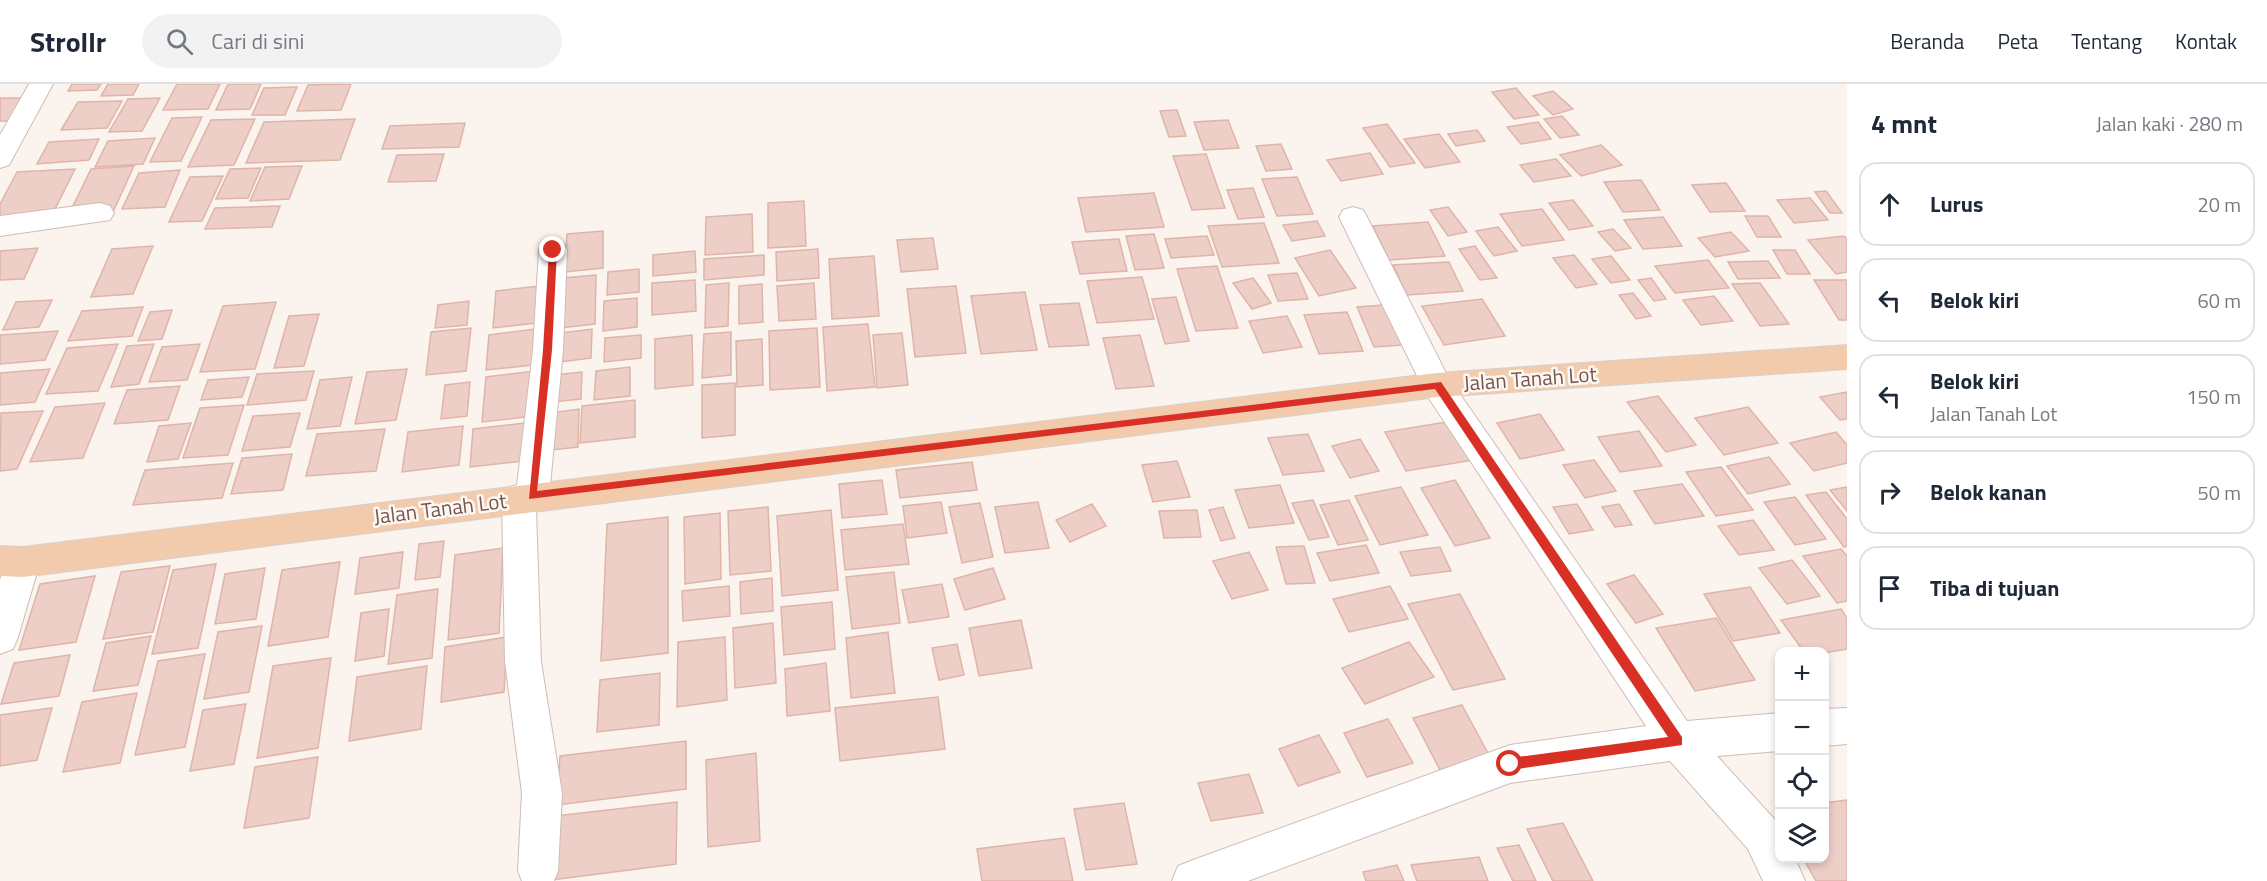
<!DOCTYPE html>
<html lang="id">
<head>
<meta charset="utf-8">
<style>
	:root { --surface:#fff; --page:#f2f2f3; --text:#1f2937; --muted:#747a83; --line:#e0e1e3 }
	body { margin:0; font-family:"Titillium Web",sans-serif; background:var(--page); color:var(--text) }
	.controls { position:absolute; right:18px; bottom:18px; display:grid; overflow:hidden; border-radius:12px; box-shadow:0 3px 9px #0003 }
	.controls button { width:54px; height:54px; display:grid; place-items:center; padding:0; border:0; border-bottom:2px solid var(--line); background:var(--surface); color:var(--text); font:30px sans-serif }
	.stop { position:absolute; width:18px; height:18px; margin:-14px; border:4px solid #d93025; border-radius:50%; background:#fff }
	.stop.end { background:#d93025; border-color:#fff; box-shadow:0 2px 6px #0008 }
	.list { margin:0; padding:0; list-style:none }
	h2 { display:flex; justify-content:space-between; align-items:center; height:78px; margin:0; padding:0 24px; font-size:26px }
	h2 small { font-size:20px; font-weight:400; color:var(--muted) }
	.list li { display:grid; grid-template-columns:39px 1fr auto; gap:18px; align-items:center; box-sizing:border-box; height:84px; margin:0 12px 12px; padding:0 12px; border:2px solid var(--line); border-radius:18px }
	.list b { display:block; font-size:22px; white-space:nowrap }
	.list p { margin:0; font-size:20px; white-space:nowrap; color:var(--muted) }
	.list em { font-size:20px; font-style:normal; color:var(--muted) }
	.icon { flex:none; width:33px; height:33px; fill:none; stroke:currentColor; stroke-width:2; stroke-linecap:round; stroke-linejoin:round }
	.map { position:relative; flex:none; width:1847px; height:797px; overflow:hidden }
	header { display:flex; align-items:center; gap:36px; box-sizing:border-box; height:84px; padding:0 30px; background:var(--surface); border-bottom:2px solid var(--line) }
	header strong { font-size:28px }
	nav { display:flex; gap:33px; margin-inline-start:auto; font-size:21px }
	.search { width:420px; height:54px; background:var(--page); display:flex; align-items:center; gap:15px; box-sizing:border-box; padding:0 21px; border-radius:33px; color:var(--muted); font-size:22px }
	main { display:flex }
	aside { flex:1; background:var(--surface) }
	.map>svg:first-child { display:block }
	.building { fill:#eecfc7; stroke:#dfb4a9; stroke-width:1.5 }
	.lines { fill:none; stroke-linecap:round; stroke-linejoin:round }
	.minor-casing { stroke:#cfbcb5; stroke-width:2 }
	.major-casing { stroke:#d8d0ce; stroke-width:2 }
	.minor { fill:#fff; fill-rule:evenodd }
	.major { fill:#f2cbad; fill-rule:evenodd }
	.route { fill:#d93025 }
	.labels { text-anchor:middle; dominant-baseline:central; stroke-width:5; stroke-linejoin:round; paint-order:stroke }
	.street-label { font-size:21px; fill:#755751; stroke:#fef8f3 }
</style>
</head>
<body>
<header>
<strong>Strollr</strong>
<div class="search"><svg class="icon" aria-label="search" viewBox="0 0 24 24"><circle cx="10" cy="10" r="6"/><path d="M15 15l6 6"/></svg>Cari di sini</div>
<nav><a>Beranda</a><a>Peta</a><a>Tentang</a><a>Kontak</a></nav>
</header>
<main>
<div class="map">
<svg width="1847" height="797" viewBox="0 0 1847 797">
	<rect width="100%" height="100%" fill="#fbf3ed"/>
	<path class="building" d="M72,0h29l-4,6 -29,1z
		M108,0h31l-6,11 -32,1z
		M177,0h43l-12,25 -45,1z
		M228,0h33l-11,25 -34,1z
		M351,0l-10,26 -44,1 11,-26z
		M297,3l-12,28h-33l12,-27z
		M1516,4l23,27 -25,4 -22,-27z
		M1553,7l20,18 -20,6 -20,-19z
		M0,14h29l-17,23h-12z
		M160,14l-18,33 -33,1 19,-33z
		M122,17l-15,27 -46,2 17,-28z
		M1177,26l9,26 -17,1 -9,-26z
		M1562,32l17,19 -19,3 -16,-19z
		M202,33l-21,44 -31,1 22,-44z
		M255,35l-21,46 -46,2 23,-47z
		M355,35l-15,41 -94,3 18,-41z
		M1228,36l11,28 -35,2 -10,-28z
		M1538,38l13,17 -30,5 -14,-17z
		M465,39l-6,24 -77,2 8,-23z
		M1387,40l28,39 -25,4 -27,-39z
		M1477,46l8,11 -29,5 -8,-12z
		M1439,50l21,28 -35,6 -21,-29z
		M155,54l-12,26 -48,3 13,-26z
		M99,55l-10,21 -52,4 12,-22z
		M1281,60l11,25 -26,2 -10,-25z
		M1601,61l21,20 -41,11 -21,-21z
		M1370,69l13,21 -42,7 -14,-21z
		M444,70l-8,27 -48,1 9,-27z
		M1206,70l19,54 -33,2 -19,-54z
		M1556,75l15,17 -37,6 -14,-17z
		M134,82l-21,46 -44,2 22,-45z
		M302,82l-13,33 -39,2 15,-34z
		M261,84l-13,30 -32,1 14,-30z
		M75,85l-25,50 -50,3v-18l17,-32z
		M180,86l-15,37 -43,2 17,-36z
		M223,92l-21,45 -33,1 21,-45z
		M1297,93l16,37 -36,2 -15,-37z
		M1641,96l19,30 -37,2 -19,-30z
		M1726,99l19,28 -35,1 -18,-27z
		M1253,104l11,29 -26,2 -11,-29z
		M1826,107l16,22h-12l-15,-21z
		M1154,109l10,34 -78,5 -8,-34z
		M1810,114l18,22 -34,3 -17,-23z
		M1573,116l20,26 -24,4 -20,-27z
		M804,117l2,45 -38,2v-45z
		M280,122l-8,21 -67,2 10,-21z
		M1448,123l19,25 -19,4 -18,-26z
		M1542,125l22,31 -42,6 -22,-32z
		M752,130l1,38 -48,3 1,-38z
		M1745,132h23l13,21h-24z
		M1663,133l19,29 -39,3 -19,-29z
		M1317,137l8,15 -33,5 -9,-16z
		M1428,138l17,34 -56,4 -16,-34z
		M1264,139l15,40 -57,4 -14,-41z
		M1498,143l19,24 -23,5 -18,-25z
		M1613,145l18,19 -16,3 -17,-19z
		M603,147v37l-38,4 2,-38z
		M1731,148l18,19 -34,6 -17,-19z
		M1154,150l10,34 -29,2 -9,-34z
		M1207,152l7,19 -43,3 -6,-19z
		M1844,152l3,3v33l-11,2 -28,-34z
		M933,154l5,31 -37,3 -4,-32z
		M1119,155l8,32 -47,3 -8,-32z
		M153,162l-20,48 -42,3 21,-48z
		M1475,162l22,32 -17,2 -21,-31z
		M38,164l-14,31 -24,1v-29z
		M818,165l1,29 -42,3 -1,-29z
		M1330,166l26,38 -37,8 -24,-38z
		M1773,166h22l15,24h-23z
		M695,167l1,21 -43,4v-21z
		M764,171v20l-60,5v-21z
		M1574,171l23,29 -21,4 -23,-30z
		M874,172l5,60 -47,3 -3,-60z
		M1611,172l19,24 -19,3 -19,-24z
		M1708,176l21,28 -54,5 -20,-27z
		M1768,177l12,17 -42,1 -10,-17z
		M1449,178l14,29 -56,4 -14,-30z
		M1217,182l21,62 -42,3 -19,-62z
		M639,185v23l-32,3 1,-23z
		M1297,189l11,26 -30,2 -10,-26z
		M596,191l-1,49 -35,4 2,-50z
		M1142,193l12,42 -57,4 -10,-42z
		M1253,194l18,25 -19,6 -19,-26z
		M1651,194l15,21 -12,2 -16,-21z
		M695,196l1,31 -44,4v-32z
		M1814,196h33v40h-8z
		M729,199l-1,43 -23,2 1,-43z
		M814,199l2,36 -37,2 -2,-35z
		M1760,199l29,41 -29,2 -28,-42z
		M762,200l1,38 -24,2v-38z
		M548,201l-2,37 -53,6 3,-37z
		M956,202l10,67 -51,4 -8,-68z
		M1025,208l12,58 -56,4 -10,-58z
		M1633,209l18,23 -15,3 -17,-24z
		M1714,212l19,25 -32,4 -18,-25z
		M1176,213l13,44 -24,3 -13,-45z
		M637,214v29l-34,4 1,-30z
		M1482,215l23,37 -61,9 -22,-39z
		M52,216l-13,27 -36,3 13,-28z
		M469,217l-2,24 -32,3 3,-23z
		M276,218l-21,67 -55,3 23,-66z
		M1079,219l10,42 -40,2 -9,-42z
		M1384,221l18,40 -28,2 -17,-40z
		M143,223l-11,29 -64,5 14,-30z
		M172,226l-10,29 -24,2 12,-29z
		M1347,228l16,39 -44,3 -15,-39z
		M319,230l-15,52 -30,2 15,-52z
		M1287,232l15,31 -39,6 -14,-32z
		M868,240l7,63 -48,4 -4,-64z
		M471,244l-5,43 -40,4 5,-43z
		M543,244l-1,36 -56,6 3,-35z
		M817,244l3,59 -50,3 -1,-59z
		M592,245l-1,29 -31,4 2,-29z
		M58,247l-13,29 -45,4v-29z
		M731,248v43l-29,3 2,-44z
		M902,249l6,52 -31,3 -4,-53z
		M641,251v23l-37,4 1,-24z
		M692,251l1,50 -38,4v-50z
		M1140,251l14,51 -38,3 -13,-51z
		M762,255l1,46 -26,2 -1,-46z
		M118,260l-20,47 -52,3 21,-46z
		M154,260l-15,40 -28,3 16,-41z
		M200,260l-13,36 -38,2 13,-35z
		M630,283v29l-36,4 2,-29z
		M50,285l-15,33 -35,3v-32z
		M407,285l-11,51 -41,4 12,-52z
		M314,287l-8,29 -59,5 10,-31z
		M535,287l-2,45 -51,6 4,-45z
		M582,288l-1,27 -29,3 2,-27z
		M249,293l-7,20 -41,3 7,-20z
		M352,293l-12,49 -33,3 13,-49z
		M470,298l-3,34 -26,3 4,-34z
		M735,299v52l-33,3v-53z
		M180,302l-12,34 -54,4 13,-34z
		M1847,308v27l-7,1 -20,-23z
		M1658,312l38,49 -30,7 -39,-50z
		M635,316v37l-55,6 2,-37z
		M105,319l-22,55 -53,4 25,-55z
		M244,321l-16,50 -45,3 17,-50z
		M1748,323l30,36 -54,12 -29,-37z
		M579,325l-1,38 -35,4 1,-37z
		M43,327l-26,58 -17,2 1,-58z
		M300,329l-10,34 -48,4 11,-35z
		M1540,330l24,36 -44,9 -23,-36z
		M1458,336l22,39 -74,12 -21,-39z
		M191,339l-13,36 -31,3 12,-36z
		M525,339l-2,38 -53,6 3,-38z
		M463,342l-4,39 -57,7 6,-40z
		M385,345l-9,42 -70,5 11,-42z
		M1639,347l23,35 -42,6 -22,-35z
		M1836,348l11,13v18l-33,8 -24,-28z
		M1308,350l16,37 -41,4 -15,-37z
		M1360,355l19,32 -29,7 -18,-32z
		M292,370l-9,36 -52,4 11,-36z
		M1769,373l21,27 -42,10 -21,-28z
		M1594,376l22,31 -31,7 -22,-33z
		M1177,377l13,36 -37,5 -11,-37z
		M972,378l5,28 -77,8 -4,-28z
		M233,379l-11,35 -89,7 12,-35z
		M1721,383l32,43 -37,6 -30,-44z
		M882,396l5,34 -45,4 -3,-34z
		M1455,396l35,58 -35,8 -34,-58z
		M1682,400l22,32 -49,8 -21,-33z
		M1280,401l14,38 -45,5 -14,-38z
		M1401,403l27,48 -48,10 -25,-49z
		M1847,403v24l-17,-21z
		M1826,408l21,27v27l-3,1 -38,-52z
		M1795,413l31,42 -31,6 -31,-43z
		M1313,416l16,37 -20,3 -17,-37z
		M1349,416l19,40 -30,5 -18,-40z
		M941,418l6,31 -40,5 -4,-32z
		M1038,418l11,46 -44,5 -10,-46z
		M980,419l13,54 -31,6 -13,-56z
		M1092,420l14,22 -36,16 -14,-22z
		M1577,420l16,26 -24,4 -16,-27z
		M1619,420l13,21 -17,2 -13,-20z
		M768,423l3,64 -41,4 -2,-64z
		M1223,423l12,31 -14,3 -12,-31z
		M831,426l7,80 -56,6 -5,-80z
		M1197,426l4,27 -37,1 -5,-27z
		M720,429l1,66 -36,5 -1,-67z
		M668,433v136l-67,8 6,-137z
		M1753,436l21,30 -35,5 -21,-29z
		M903,440l6,40 -64,6 -4,-40z
		M444,457l-4,36 -25,3 4,-36z
		M1366,461l13,28 -49,8 -13,-28z
		M1304,462l11,37 -29,1 -10,-37z
		M1440,463l11,24 -40,5 -11,-24z
		M503,464l-4,85 -51,7 7,-85z
		M1841,465l6,7v45l-10,2 -34,-47z
		M403,468l-4,36 -44,6 5,-36z
		M1249,468l19,38 -36,9 -19,-38z
		M1792,476l28,36 -33,8 -28,-36z
		M340,478l-12,75 -60,9 14,-76z
		M216,480l-18,84 -46,6 21,-84z
		M170,482l-17,66 -50,7 18,-67z
		M265,484l-9,51 -41,5 10,-50z
		M993,484l12,31 -40,11 -11,-31z
		M894,488l6,51 -48,6 -6,-52z
		M1634,491l29,39 -27,9 -29,-39z
		M95,492l-19,66 -57,8 21,-66z
		M772,494l1,33 -32,3 -1,-32z
		M942,500l7,33 -40,6 -7,-33z
		M729,502l1,30 -47,5 -1,-30z
		M1390,502l18,33 -59,13 -16,-33z
		M1750,503l30,46 -47,8 -29,-47z
		M438,505l-6,69 -44,6 9,-69z
		M1460,510l45,85 -52,11 -45,-86z
		M832,518l3,47 -51,6 -3,-48z
		M389,525l-5,47 -29,5 6,-48z
		M1841,525l6,9v31l-23,4 -20,-1 -23,-32z
		M1716,534l39,62 -60,11 -39,-63z
		M1021,536l11,48 -53,8 -10,-48z
		M773,539l3,60 -41,5 -2,-60z
		M262,542l-13,66 -45,7 14,-67z
		M888,548l7,61 -44,5 -5,-60z
		M151,552l-13,49 -45,6 13,-48z
		M507,553l-3,55 -63,10 4,-55z
		M725,553l2,63 -50,7 1,-65z
		M1409,558l25,35 -69,27 -23,-36z
		M957,560l7,31 -25,5 -7,-32z
		M205,570l-20,93 -50,8 23,-94z
		M70,571l-11,41 -58,8 13,-41z
		M331,574l-13,90 -61,10 16,-92z
		M826,579l4,48 -43,5 -2,-47z
		M427,582l-6,63 -72,12 8,-64z
		M660,589l-1,52 -62,7 3,-52z
		M137,609l-17,70 -57,9 19,-70z
		M938,613l7,52 -105,12 -5,-53z
		M246,620l-12,60 -44,7 13,-61z
		M1462,621l28,52 -50,13 -27,-52z
		M52,624l-15,52 -37,6v-51z
		M1388,635l25,44 -46,14 -23,-44z
		M1319,651l21,37 -42,14 -19,-37z
		M686,657v48l-129,16 3,-49z
		M756,669l4,88 -52,6 -2,-87z
		M318,673l-9,61 -65,10 11,-61z
		M1249,690l14,39 -52,8 -13,-38z
		M1847,716v81h-31l-13,-23h21v-55z
		M677,718l-1,62 -133,17 4,-64z
		M1124,719l13,61 -51,6 -12,-61z
		M1563,739l30,58h-40l-26,-52z
		M1064,754l9,43h-91l-5,-32z
		M1519,761l17,36h-23l-16,-33z
		M1479,773l9,24h-71l-6,-16z
		M1397,781l7,16h-38l-3,-9z"/>
	<g class="lines">
		<g class="minor-casing">
			<path id="minor" d="M29,0h24l-44,81 -9,3v-33z
				M100,119l10,3 4,7 -4,7 -110,16v-20z
				M1353,123l10,3 4,7 81,160 239,344 93,-8v38l-63,5 59,65 4,7v30h15l10,23h-42l-15,-32 -78,-88 -160,22 -262,98h-76l6,-15 15,-6 317,-115 136,-19 -220,-332 -87,-177 4,-7z
				M553,156l10,3 4,7 -4,100 -14,146 -5,10 -8,3 5,153 21,131 -4,78 -4,10h-32l-4,-10 4,-78 -17,-131 -3,-164 5,-10 10,-3 16,-135 6,-100 4,-7z
				M23,463l12,4 5,11 -22,75 -5,12 -13,5v-74l11,-29z
				M1847,624v36l-23,2v-37z"/>
		</g>
		<g class="major-casing">
			<path id="major" d="M1847,261v24l-410,28 -1414,180 -23,-1v-30l23,1 1414,-174z"/>
		</g>
		<use href="#minor" class="minor"/>
		<use href="#major" class="major"/>
	</g>
	<path class="route" d="M553,163l4,3 -5,100 -15,141 904,-109 241,355v8l-172,25 -4,-2v-8l4,-2 158,-21 -233,-348 -906,110 14,-149 6,-100z"/>
	<g class="labels">
		<g class="street-label">
			<text transform="translate(1530 294) rotate(-4)">Jalan Tanah Lot</text>
			<text transform="translate(440 424) rotate(-7)">Jalan Tanah Lot</text>
		</g>
	</g>
</svg>
<div class="controls">
<button>+</button>
<button>−</button>
<button><svg class="icon" aria-label="locate" viewBox="0 0 24 24"><circle cx="12" cy="12" r="6"/><path d="M12 2v4M12 18v4M2 12h4M18 12h4"/></svg></button>
<button><svg class="icon" aria-label="layers" viewBox="0 0 24 24"><path d="M12 4l9 5-9 5-9-5zM3 14l9 5 9-5"/></svg></button>
</div>
<div class="stop" style="left:1510px;top:680px"></div>
<div class="stop end" style="left:553px;top:166px"></div>
</div>
<aside>
<h2>4 mnt<small>Jalan kaki · 280 m</small></h2>
<ul class="list">
<li><svg class="icon" aria-label="ahead" viewBox="0 0 24 24"><path d="M12 20V5M6 11l6-6 6 6"/></svg><div><b>Lurus</b></div><em>20 m</em></li>
<li><svg class="icon" aria-label="left" viewBox="0 0 24 24"><path d="M17 20v-9H6M10 6l-5 5 5 5"/></svg><div><b>Belok kiri</b></div><em>60 m</em></li>
<li><svg class="icon" aria-label="left" viewBox="0 0 24 24"><path d="M17 20v-9H6M10 6l-5 5 5 5"/></svg><div><b>Belok kiri</b><p>Jalan Tanah Lot</p></div><em>150 m</em></li>
<li><svg class="icon" aria-label="right" viewBox="0 0 24 24"><path d="M7 20v-9h11M14 6l5 5-5 5"/></svg><div><b>Belok kanan</b></div><em>50 m</em></li>
<li><svg class="icon" aria-label="arrive" viewBox="0 0 24 24"><path d="M6 21V4h12l-3 4 3 4H6"/></svg><div><b>Tiba di tujuan</b></div></li>
</ul>
</aside>
</main>
</body>
</html>
